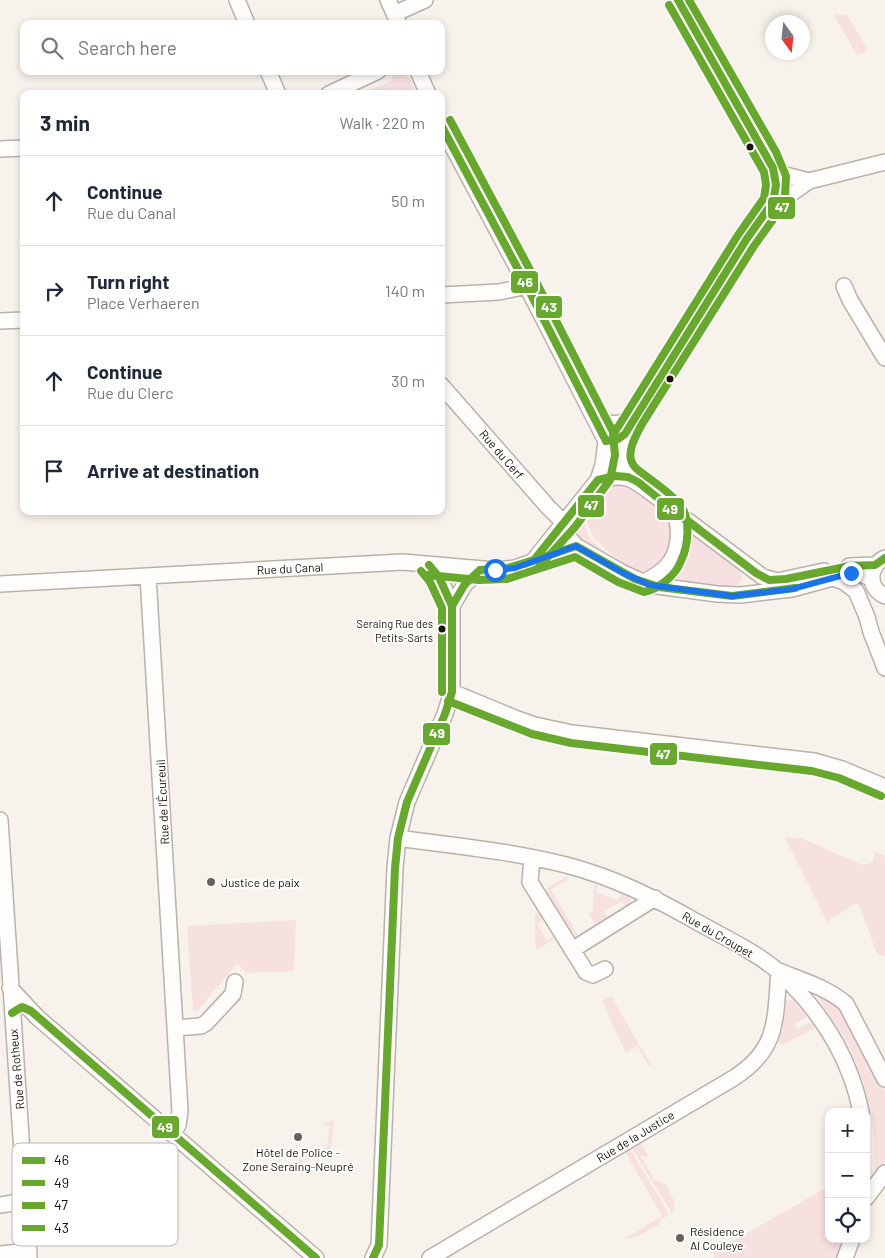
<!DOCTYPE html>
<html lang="en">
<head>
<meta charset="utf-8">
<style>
	:root { --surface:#fff; --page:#f2f2f3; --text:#1f2937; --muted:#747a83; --line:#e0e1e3 }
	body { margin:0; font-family:Barlow,sans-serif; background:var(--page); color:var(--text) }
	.controls { position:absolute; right:15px; bottom:15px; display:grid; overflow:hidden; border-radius:10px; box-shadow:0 2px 8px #0003 }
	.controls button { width:45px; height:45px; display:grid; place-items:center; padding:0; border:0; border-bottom:1px solid var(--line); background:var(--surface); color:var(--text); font:25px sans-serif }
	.compass { position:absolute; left:765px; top:15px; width:45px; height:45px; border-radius:50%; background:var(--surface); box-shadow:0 2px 8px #0003; rotate:165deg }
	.stop { position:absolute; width:15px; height:15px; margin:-11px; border:4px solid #1a73e8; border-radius:50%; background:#fff }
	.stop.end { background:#1a73e8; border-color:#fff; box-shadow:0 1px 5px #0008 }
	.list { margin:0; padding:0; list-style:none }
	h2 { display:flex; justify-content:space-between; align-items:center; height:65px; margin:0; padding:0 20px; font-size:21px }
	h2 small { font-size:16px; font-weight:400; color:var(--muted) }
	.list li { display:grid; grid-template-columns:32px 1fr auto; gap:15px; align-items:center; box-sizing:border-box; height:90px; padding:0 20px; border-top:1px solid var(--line) }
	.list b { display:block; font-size:19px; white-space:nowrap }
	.list p { margin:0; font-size:16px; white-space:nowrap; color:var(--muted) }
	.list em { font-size:16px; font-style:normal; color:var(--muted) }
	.icon { flex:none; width:28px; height:28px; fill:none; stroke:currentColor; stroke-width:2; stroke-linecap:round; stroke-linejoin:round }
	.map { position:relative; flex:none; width:885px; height:1258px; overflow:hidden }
	.search { position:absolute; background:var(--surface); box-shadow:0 2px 8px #0003; left:20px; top:20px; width:425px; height:55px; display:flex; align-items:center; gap:12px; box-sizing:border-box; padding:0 18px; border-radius:10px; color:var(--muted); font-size:19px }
	.panel { position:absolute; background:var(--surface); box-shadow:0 2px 8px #0003; left:20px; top:90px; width:425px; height:425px; border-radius:10px }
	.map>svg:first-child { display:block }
	.green { fill:#f7e0e0 }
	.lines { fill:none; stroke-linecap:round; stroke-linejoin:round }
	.minor-casing { stroke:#b9b2ab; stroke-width:18 }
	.minor { stroke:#fefdfc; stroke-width:15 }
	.bus-1-casing { stroke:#fff; stroke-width:11 }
	.bus-2-casing { stroke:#fff; stroke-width:11 }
	.bus-3-casing { stroke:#fff; stroke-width:11 }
	.bus-4-casing { stroke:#fff; stroke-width:11 }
	.bus-1 { stroke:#69a82f; stroke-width:8 }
	.bus-2 { stroke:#69a82f; stroke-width:8 }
	.bus-3 { stroke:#69a82f; stroke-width:8 }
	.bus-4 { stroke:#69a82f; stroke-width:8 }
	.route { stroke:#1a73e8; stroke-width:6 }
	.bus-dot { fill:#1a1209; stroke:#fff; stroke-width:2 }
	.poi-dot { fill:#676058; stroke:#fff; stroke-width:2 }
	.labels { text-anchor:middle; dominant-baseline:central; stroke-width:4; stroke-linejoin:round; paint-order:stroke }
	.bus-label { font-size:11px; fill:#1a1209; stroke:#fff; text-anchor:end }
	.street-label { font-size:12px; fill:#1a1209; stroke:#fff }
	.poi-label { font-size:12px; fill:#1a1209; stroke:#fff; text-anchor:start }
	.key { fill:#fff; stroke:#bab8b5; stroke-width:1 }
	.key-label { font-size:14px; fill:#1a1209 }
	.line-badge { stroke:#fff; stroke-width:2 }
	.badge-label { font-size:14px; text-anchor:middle; font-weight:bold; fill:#fff }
</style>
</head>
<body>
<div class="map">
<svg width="885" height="1258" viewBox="0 0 885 1258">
	<rect width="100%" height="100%" fill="#f7f2ec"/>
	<path class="green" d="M833,14l14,1 21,35 -10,6z
		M401,73l9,5 6,16h-54l29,-13 2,-7z
		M613,486c13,-1 20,3 32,10 8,6 17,12 22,22 11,21 -5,63 -34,51 -12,-4 -27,-21 -37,-29 -16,-22 -9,-44 17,-54z
		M585,506c-5,30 10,38 31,56l-39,-23c-6,-17 -2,-20 8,-33z
		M694,536l45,33 3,10 -4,6 -9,2 -55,-7c2,-6 7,-9 10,-14 5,-9 7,-19 8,-29z
		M785,838h16l61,27 11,-3 2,-11 10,6v100l-8,-3 -18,-50h-5l-27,18z
		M567,876l1,3 -17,11 27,45 17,-11 -6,-10 4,-3 1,-25 3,-2h1l-2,8 22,9 3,-8 9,5 1,5 -5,5 -4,-7 -18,10 4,7 -29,17 -3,1 -6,-6 -25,-40z
		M537,913h3l3,6 -6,5 10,17 7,-5 1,2 -18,12 -2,-8v-27z
		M296,920l-2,51 -47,2 -10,-9 -39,46h-5l-6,-84z
		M815,993l24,12 46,86v69l-5,11 -5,3 -1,-39 -11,-55 -16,-38z
		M611,996l40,69 -2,1 -12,-20 -11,7 -24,-52z
		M791,999l5,3 11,15 -13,7 3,5 14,-7 4,6 -33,17 -4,-2 5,-17 2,-23 2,-3z
		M334,1120l-3,29 -7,5 -25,9 2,-14 3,8 23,-10 3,-21 -9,-1z
		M640,1143l9,14 -7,-1 -1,3 4,1 -1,5h4l-1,4 4,1 -1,4 3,1v5l11,3c7,10 13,18 8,31l-40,-66z
		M630,1149l39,65 -10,8 1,2 -21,12 -13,3v-1l36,-22 -37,-64z
		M829,1186v53h17l-8,19h-124v-9l14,-5z"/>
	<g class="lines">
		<g class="minor-casing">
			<path id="minor" d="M237,0l10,24
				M388,0l10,22
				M394,14l31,-14
				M268,71l10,23
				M418,71l10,23
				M329,94l49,-23
				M441,125l78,146 87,170 7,7 15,29
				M0,149l24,-1
				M774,172l35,9
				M770,208l39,-27 76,-19
				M844,286l6,14 35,58
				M441,295l58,-3 28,-6
				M0,321l24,-1
				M441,385l107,122 16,16
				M595,419c16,6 22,6 38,0
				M620,460l2,-17 11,-24 113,-179 27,-38c4,-12 4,-22 0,-34l-95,-168
				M598,480c29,-7 34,-2 56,15 7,5 16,10 20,18 8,17 5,41 -8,54 -6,7 -15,11 -22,15
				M674,513l14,8 75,56 14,4 47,-10
				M564,523l5,15 7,8 47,27 27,12 67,9 23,1 52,-6 59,-16 13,2 8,4
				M885,558c-17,8 -18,30 0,38
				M534,560l64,-80 5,-15 3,-24
				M849,566l26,-1
				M148,576l32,535 -2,14 -5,9
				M833,578l11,4 12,9 11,26 4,15 14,36
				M0,584l403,-22 92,8 20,-2 61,-22
				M452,606l13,-22 15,-14
				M452,692l63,26 20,7 37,8 242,28 28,8 43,18
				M0,820l29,438
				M398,838c56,8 114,13 168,27 47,12 89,33 131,57 27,15 57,29 81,49 6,4 11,11 16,16 33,34 58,78 67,125
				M532,858l-2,24 53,85 3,5 7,3 12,-6
				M572,950l83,-52
				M10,988l27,29 279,241
				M175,1028l26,-2 5,-3 27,-29 2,-12
				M866,1198l19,-25
				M0,1205l25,-4
				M0,1254l29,-3
				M373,1258l6,-13 16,-377 3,-30 9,-36 38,-88 7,-22v-86l-13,-29 -10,-12
				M430,1258l302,-179c47,-29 43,-59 47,-108 22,9 49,17 67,33l39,75
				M845,1258l7,-19"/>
		</g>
		<use href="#minor" class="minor"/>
		<g class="bus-1-casing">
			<path id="bus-1" d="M441,125l78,146 87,170
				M606,441l12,-2 7,-5 121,-194 27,-38 3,-17 -3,-17 -95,-168"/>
		</g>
		<g class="bus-2-casing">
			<path id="bus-2" d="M524,564l52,-18 59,33 24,8 73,9 63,-8
				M480,570l28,-2 26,-8 64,-80 17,-4 13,1 10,5 31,25 5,6 14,8 68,52 13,7 17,-1 64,-13 25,-1 10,-7
				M452,631v-25l13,-22 15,-14
				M12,1013l10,-6 9,4 285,247
				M373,1258l6,-13 16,-377 3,-30 9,-36 38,-88 7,-22v-86l-13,-29 -10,-12"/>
		</g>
		<g class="bus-3-casing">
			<path id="bus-3" d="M537,569l38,-42 35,-47 5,-25 -2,-21 3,-4
				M421,571l9,11 12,26v84
				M428,575l51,5 28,-1 68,-22 43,25 26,10c15,-3 32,-17 37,-31 7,-14 10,-41 0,-55 -9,-12 -23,-21 -35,-30 -7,-6 -12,-7 -15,-16 -3,-12 6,-26 11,-36l112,-178 28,-39 3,-10 1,-21 -10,-24 -87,-152
				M448,701l84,33 39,9 241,28 27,7 42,18"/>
		</g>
		<g class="bus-4-casing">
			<path id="bus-4" d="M450,120l78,146 84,164 6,-3 120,-192 26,-37 2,-13 -2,-13 -95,-167"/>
		</g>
		<use href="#bus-1" class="bus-1"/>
		<use href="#bus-2" class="bus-2"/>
		<use href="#bus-3" class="bus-3"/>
		<use href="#bus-4" class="bus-4"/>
	</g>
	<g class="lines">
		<path class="route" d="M495,570l20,-2 61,-22 47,27 27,12 82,11 60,-7 59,-16"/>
	</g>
	<g class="bus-dot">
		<circle cx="750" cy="147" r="4.5"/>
		<circle cx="670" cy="379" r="4.5"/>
		<circle cx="442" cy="629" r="4.5"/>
	</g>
	<g class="poi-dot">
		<circle cx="211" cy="882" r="5"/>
		<circle cx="298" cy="1137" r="5"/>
		<circle cx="680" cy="1238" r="5"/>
	</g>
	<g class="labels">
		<g class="bus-label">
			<text x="433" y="623">Seraing Rue des<tspan x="433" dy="14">Petits-Sarts</tspan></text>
		</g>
		<g class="street-label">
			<text transform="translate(502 454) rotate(49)">Rue du Cerf</text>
			<text transform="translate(290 568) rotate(-3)">Rue du Canal</text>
			<text transform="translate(162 802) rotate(-93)">Rue de l'Écureuil</text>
			<text transform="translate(718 934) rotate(30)">Rue du Croupet</text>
			<text transform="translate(16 1069) rotate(-95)">Rue de Rotheux</text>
			<text transform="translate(635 1136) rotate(-31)">Rue de la Justice</text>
		</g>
		<g class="poi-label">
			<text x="221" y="882">Justice de paix</text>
			<text x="298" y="1152" text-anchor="middle">Hôtel de Police -<tspan x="298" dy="14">Zone Seraing-Neupré</tspan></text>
			<text x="690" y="1231">Résidence<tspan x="690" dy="14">Al Couleye</tspan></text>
		</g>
	</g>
	<rect x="12" y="1143" width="166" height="103" rx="8" class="key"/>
	<rect x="22" y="1157" width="23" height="7" fill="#69a82f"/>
	<rect x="22" y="1180" width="23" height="6" fill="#69a82f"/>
	<rect x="22" y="1202" width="23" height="7" fill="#69a82f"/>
	<rect x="22" y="1225" width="23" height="6" fill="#69a82f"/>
	<g class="key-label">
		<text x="54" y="1165">46</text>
		<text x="54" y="1188">49</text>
		<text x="54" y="1210">47</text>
		<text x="54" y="1233">43</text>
	</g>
	<g class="line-badge">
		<rect x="767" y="196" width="29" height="24" rx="5" fill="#69a82f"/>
		<rect x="510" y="270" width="29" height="24" rx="5" fill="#69a82f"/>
		<rect x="535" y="295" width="28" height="24" rx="5" fill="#69a82f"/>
		<rect x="577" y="494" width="28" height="24" rx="5" fill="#69a82f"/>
		<rect x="656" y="497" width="29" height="24" rx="5" fill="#69a82f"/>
		<rect x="422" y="722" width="29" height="24" rx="5" fill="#69a82f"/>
		<rect x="649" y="742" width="29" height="24" rx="5" fill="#69a82f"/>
		<rect x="151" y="1115" width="29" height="24" rx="5" fill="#69a82f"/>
	</g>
	<g class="badge-label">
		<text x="782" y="212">47</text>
		<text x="525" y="287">46</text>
		<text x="549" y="312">43</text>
		<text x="591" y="510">47</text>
		<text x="670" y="514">49</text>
		<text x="437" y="738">49</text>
		<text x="663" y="759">47</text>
		<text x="165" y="1132">49</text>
	</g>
</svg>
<div class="controls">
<button>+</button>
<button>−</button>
<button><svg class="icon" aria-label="locate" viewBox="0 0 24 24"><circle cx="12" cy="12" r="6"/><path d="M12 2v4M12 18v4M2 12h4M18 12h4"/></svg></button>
</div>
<svg class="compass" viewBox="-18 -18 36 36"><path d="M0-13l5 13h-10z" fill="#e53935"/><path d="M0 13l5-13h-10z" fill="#747a83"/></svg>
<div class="stop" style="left:495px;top:570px"></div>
<div class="stop end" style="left:851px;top:573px"></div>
<div class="search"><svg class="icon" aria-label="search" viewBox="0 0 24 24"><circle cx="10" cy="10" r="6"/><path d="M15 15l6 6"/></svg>Search here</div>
<section class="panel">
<h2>3 min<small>Walk · 220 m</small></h2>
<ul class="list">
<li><svg class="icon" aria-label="ahead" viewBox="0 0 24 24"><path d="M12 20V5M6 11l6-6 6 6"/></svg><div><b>Continue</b><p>Rue du Canal</p></div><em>50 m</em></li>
<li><svg class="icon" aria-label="right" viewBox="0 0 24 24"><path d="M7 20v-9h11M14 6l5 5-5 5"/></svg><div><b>Turn right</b><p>Place Verhaeren</p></div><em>140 m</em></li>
<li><svg class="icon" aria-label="ahead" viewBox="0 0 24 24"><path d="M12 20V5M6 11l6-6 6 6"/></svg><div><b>Continue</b><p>Rue du Clerc</p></div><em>30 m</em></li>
<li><svg class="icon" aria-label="arrive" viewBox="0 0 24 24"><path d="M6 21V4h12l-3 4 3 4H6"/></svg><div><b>Arrive at destination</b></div></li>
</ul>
</section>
</div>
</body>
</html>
